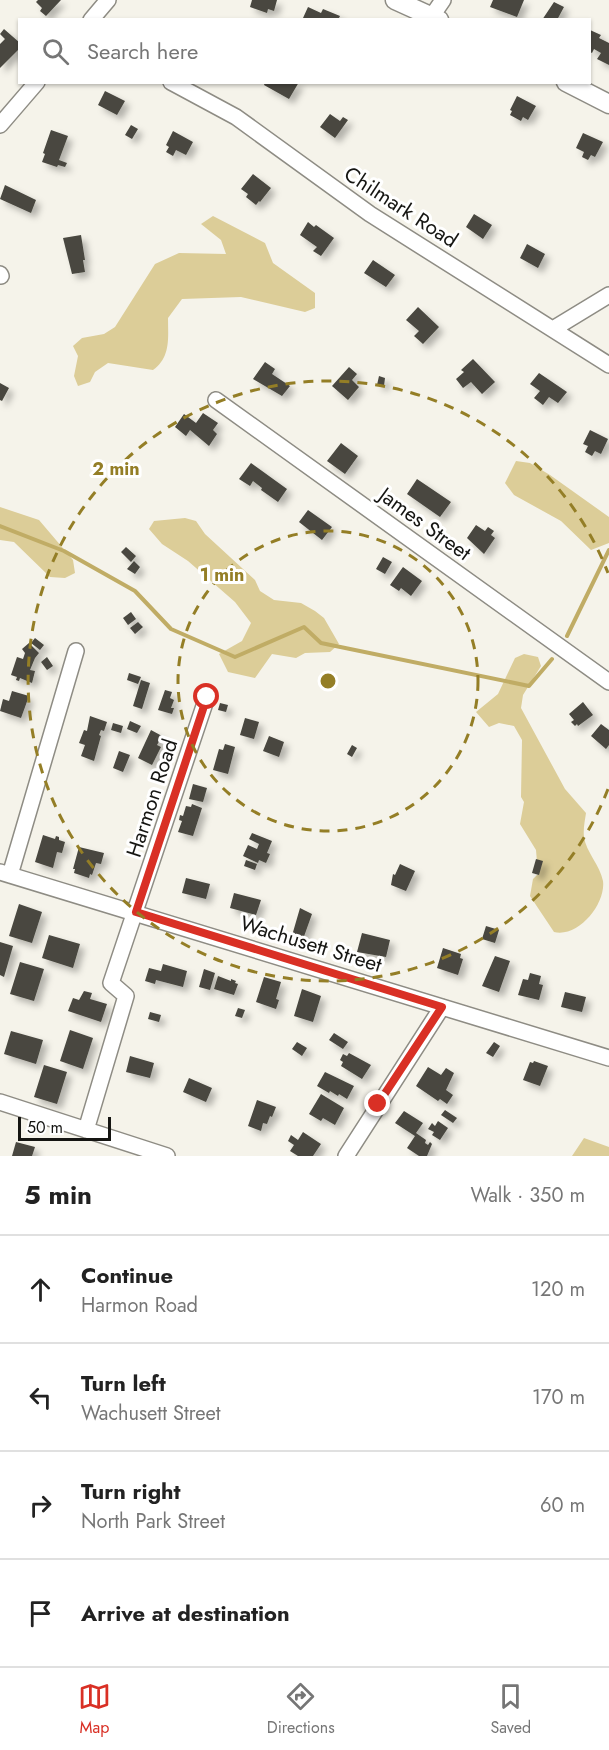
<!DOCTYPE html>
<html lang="en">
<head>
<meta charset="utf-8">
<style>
	:root { --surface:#fff; --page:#f2f2f2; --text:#222; --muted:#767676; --line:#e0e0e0; --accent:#d93025 }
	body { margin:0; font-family:Jost,sans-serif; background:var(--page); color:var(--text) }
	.scale { position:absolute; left:18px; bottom:15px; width:93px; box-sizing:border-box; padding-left:6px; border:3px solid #151512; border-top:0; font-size:16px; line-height:21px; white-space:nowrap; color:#151512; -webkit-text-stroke:4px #fff; paint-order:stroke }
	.stop { position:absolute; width:18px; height:18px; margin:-14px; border:4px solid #d93025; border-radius:50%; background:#fff }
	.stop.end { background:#d93025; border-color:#fff; box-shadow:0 2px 6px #0008 }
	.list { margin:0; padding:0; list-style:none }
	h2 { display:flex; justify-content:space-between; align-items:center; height:78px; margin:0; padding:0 24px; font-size:26px }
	h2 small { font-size:20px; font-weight:400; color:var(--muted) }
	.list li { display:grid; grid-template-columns:39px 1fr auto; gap:18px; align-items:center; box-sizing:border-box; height:108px; padding:0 24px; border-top:2px solid var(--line) }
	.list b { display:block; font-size:22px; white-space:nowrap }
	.list p { margin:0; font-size:20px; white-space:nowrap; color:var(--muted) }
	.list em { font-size:20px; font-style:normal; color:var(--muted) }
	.icon { flex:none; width:33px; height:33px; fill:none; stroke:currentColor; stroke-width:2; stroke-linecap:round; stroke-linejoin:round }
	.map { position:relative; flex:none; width:609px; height:1156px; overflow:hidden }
	.search { position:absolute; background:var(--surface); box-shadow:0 2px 4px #0004; left:18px; right:18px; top:18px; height:66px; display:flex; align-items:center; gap:15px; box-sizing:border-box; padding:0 21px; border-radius:0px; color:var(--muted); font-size:22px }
	.sheet { height:510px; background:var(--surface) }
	nav { display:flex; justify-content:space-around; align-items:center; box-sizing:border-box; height:84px; border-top:2px solid var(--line); background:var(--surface); font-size:16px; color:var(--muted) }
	nav a { display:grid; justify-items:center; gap:3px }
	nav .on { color:var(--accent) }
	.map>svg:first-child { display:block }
	.green { fill:#dccd98 }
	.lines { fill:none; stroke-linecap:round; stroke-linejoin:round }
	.stream { stroke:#c0ac65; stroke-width:4 }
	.building { fill:#48473f; filter:url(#shadow) }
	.minor-casing { stroke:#8e8c84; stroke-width:18 }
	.major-casing { stroke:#8e8c84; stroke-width:21 }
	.minor { stroke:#fff; stroke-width:15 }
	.major { stroke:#fff; stroke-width:18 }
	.route { stroke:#d93025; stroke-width:8 }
	.ring { fill:none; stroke:#947e26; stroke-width:3; stroke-dasharray:10 8 }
	.labels { text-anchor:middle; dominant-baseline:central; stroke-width:6; stroke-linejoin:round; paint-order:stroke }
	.street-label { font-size:21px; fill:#151512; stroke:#fff }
	.centre { fill:#947e26; stroke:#fff; stroke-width:3 }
	.ring-label { font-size:18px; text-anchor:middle; font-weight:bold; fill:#947e26; stroke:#fff; stroke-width:6; stroke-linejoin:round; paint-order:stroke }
</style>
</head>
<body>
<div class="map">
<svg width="609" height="1156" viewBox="0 0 609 1156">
	<defs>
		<filter id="shadow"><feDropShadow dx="5" dy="5" stdDeviation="3" flood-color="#0004"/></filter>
	</defs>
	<rect width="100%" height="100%" fill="#f5f3ea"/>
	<path class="green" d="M213,216l52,27 8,20 42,30v15l-10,4 -64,-15 -59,2 -14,19c0,20 3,39 -15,52l-45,-7 -13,9 -5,10 -12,4 -4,-10 4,-20 -5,-10 9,-8 22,-4 11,-7 40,-63 24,-11 47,1 -5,-14 -20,-16z
		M516,461l14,2 20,12 59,42v26l-18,7 -30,-29 -47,-26 -9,-12z
		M0,507l39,13 34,40 2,13 -10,5 -15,-1 -36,-35 -14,-2z
		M185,518l11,3 9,13 50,46 5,11 14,9 27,3 14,8 9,7 15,26 -9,8 -25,1 -9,5 -24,-4 -17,24 -27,-6 -9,-18 23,-13 9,-18 -16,-21 -47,-41 -26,-17 -13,-15 5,-8z
		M524,654l14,3 3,9 -18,29 -2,13 44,81 21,24c-1,7 -3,16 -2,24 2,15 16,28 19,44 3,22 -24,57 -49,51l-24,-36 3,-17 5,-5 -2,-24 -16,-26 4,-22 -3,-5 1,-57 -8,-14 -15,-3 -10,4 -13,-15 22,-18 17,-36z
		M584,1138l25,9v9h-37z"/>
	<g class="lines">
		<path class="stream" d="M0,526l64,25 71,40 36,38 64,28 69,-30 17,16 208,43 23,-27
			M567,636l42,-86"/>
	</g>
	<path class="building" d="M38,0h23l-15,16 -6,-5 2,-3 -6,-6z
		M252,0h25l-3,11 -6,-2 -1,4 -17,-6z
		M493,0h31l-7,17 -27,-10z
		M554,2l10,5 -7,13h-15z
		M308,7l13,6 2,-4 17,7 -2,4h-32l-3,-2z
		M4,29l16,14v5l-20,20v-24l5,-5 -5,-5z
		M590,30l11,5 -2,3 10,5v22l-12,-6 4,-6 -7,-4 -2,4 -2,-1z
		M265,82h34l-10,17 -25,-14z
		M105,91l20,10 -8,14 -19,-10z
		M517,96l19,10 -8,14 -5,-3 -2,4 -11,-6 2,-4 -2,-1z
		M330,114l10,7 3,-4 5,3 -13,18 -15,-11z
		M131,125l7,4 -6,10 -7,-4z
		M51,130l17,6 -9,24 8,3 -2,4 -7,-2 -1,2 -15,-5 3,-8 -2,-1z
		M173,131l20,11 -7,13 -10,-5 -3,6 -7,-4 3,-5 -3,-2z
		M583,133l20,9 -8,15 -4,-2 -3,5 -6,-3 2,-5 -8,-4z
		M253,174l18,14 -11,14 -1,-1 -3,4 -10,-8 2,-3 -7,-5z
		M5,185l31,15 -5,13 -31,-14z
		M474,214l18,11 -9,14 -17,-12z
		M308,222l6,5 2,-2 18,13 -13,18 -8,-5 4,-4 -17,-12z
		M81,235l4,25h-2l2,12 -13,2 -9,-36z
		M527,244l18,10 -7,14 -18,-10z
		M373,260l22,15 -9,12 -22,-14z
		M418,307l21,20 -16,17 -9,-8 5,-5 -13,-11z
		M473,359l22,23 -13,12 -11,-12 -8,6 -7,-9 8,-7 -3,-2z
		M265,362l10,7 -3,5 18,12 -8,10 -29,-17z
		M349,367l8,7 -5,6 7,7 -11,13 -16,-14z
		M539,373l28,19 -9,11 -9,-6 -6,8 -9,-7 6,-7 -10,-7z
		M379,376l6,2 -1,8 -7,-1z
		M0,383l9,5 -7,13 -2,-1z
		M203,413l15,10 -5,7 4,4 -8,12 -19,-16 -4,6 -11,-9 9,-13 12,9z
		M590,430l18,9 -7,15 -6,-3 -3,5 -7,-4 3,-6 -5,-2z
		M341,443l17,13 -13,18 -18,-13z
		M251,463l36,26 -9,13 -17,-12 1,-2 -9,-7 -3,5 -11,-7z
		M417,479l34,23 -11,15 -33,-23z
		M308,510l24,17 -10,13 -23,-18z
		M476,525l9,6 3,-4 6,4 -3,4 4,3 -11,16 -17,-16z
		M126,547l10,9 -5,6 -10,-10z
		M383,557l9,5 -7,12 -9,-5z
		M134,561l6,6 -5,7 -8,-5z
		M403,567l19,14 -11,15 -10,-8 -2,3 -9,-6z
		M131,612l5,7 -8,6 -5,-7z
		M138,622l5,5 -8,7 -5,-6z
		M35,638l9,7 -4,5 -9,-7z
		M29,643l10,10 -4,5 -5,12 5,1 -3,12 -12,-5 -1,3 -3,-1 1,-3 -6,-2 6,-18 6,2 2,-6 -3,-4z
		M47,657l6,9 -6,4 -6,-8z
		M129,673l12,4 -3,7 -11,-4z
		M141,680l9,3 -8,26 -9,-3z
		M165,690l7,2 -2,6 4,2 -3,8h3l-2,6 -14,-4z
		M12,691l17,5 -8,22 -21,-7 3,-12 6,2z
		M583,702l10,13 -15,11 -1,-2 -2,2 -4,-4 3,-2 -5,-6z
		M220,703l8,2 -2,7 -8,-2z
		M90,716l17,6 -3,9 -3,-1 -2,5 2,1 -7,25 -13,-5 4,-11 -6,-2 5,-13 3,1z
		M245,718l14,4 -5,17 -14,-4z
		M130,721l11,5 -4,7 -10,-4z
		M113,723l10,3 -2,7 -10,-3z
		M601,724l8,6v15l-3,4 -15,-13z
		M151,730l11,6 -5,9 4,2 -9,18 -14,-7z
		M269,736l15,6 -5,15 -16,-6z
		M225,744l10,3 -7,27 -15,-4 6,-21 4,1z
		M352,745l5,3 -5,9 -5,-3z
		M119,751l11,4 -7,17 -10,-4z
		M193,784l14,4 -4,14 -14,-3z
		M192,804l10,4 -9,28 -15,-4 4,-11 -3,-1 1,-5 3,1 3,-10 5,1z
		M252,833l20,8 -5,12 3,1 -4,9 -7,-3 -1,3 -15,-7 5,-11 9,4 2,-5 -10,-5z
		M43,835l12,4 1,-3 3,1v3l6,2 -3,11 -5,-1 -4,16 -18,-6z
		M79,847l25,6 -3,11 -5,-1 -4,12 -2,-1 -1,4 -15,-5 1,-4h-2z
		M536,859l7,2 -4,14 -7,-2z
		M246,860l11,4 -2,6 -11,-4z
		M400,864l15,7 -9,20 -15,-6 2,-11 2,1z
		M186,878l24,6 -4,15 -24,-6z
		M234,893l27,7 -5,15 -26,-7z
		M19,904l23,8 -10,31 -23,-7z
		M300,908l12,6 -10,28 -11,-3z
		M486,926l13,4 -4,13 -13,-4z
		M362,933l28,7 -4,17 -29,-5z
		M49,935l31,9 -7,24 -31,-10z
		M0,942l13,4 -9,31 -4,-2z
		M443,948l18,6 -1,4 3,1 -5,16 -21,-7z
		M495,956l15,5 -11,31 -17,-6z
		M20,962l24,7 -10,32 -24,-7z
		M163,964l24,7 -4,16 -27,-7 -1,4 -10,-3 4,-13 12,3z
		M204,969l11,4 -5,17 -11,-3z
		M530,973l11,3 -2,8 4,1 -4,15 -21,-5 5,-16 5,1z
		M218,976l13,5v-2l5,2 -1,2 3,1 -4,11 -20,-6z
		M264,977l17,5 -5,17 3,1 -3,9 -20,-7z
		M302,989l19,7 -8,26 -19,-6z
		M84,991l8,2 -2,6 17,5 -6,18 -33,-11 5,-13 6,2z
		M565,992l21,5 -4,15 -21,-5z
		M238,1008l7,2 -3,8 -7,-2z
		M150,1012l11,3 -2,7 -11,-3z
		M70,1030l23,8 -10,31 -23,-8z
		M11,1031l32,9 -7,24 -32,-10z
		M334,1033l14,9 -5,7 -14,-9z
		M297,1042l10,6 -5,8 -10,-7z
		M494,1042l6,4 -7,11 -7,-4z
		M349,1053l22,12 -9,14 -21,-13 2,-4 -3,-2 3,-6 4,2z
		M130,1056l24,7 -4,15 -24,-6z
		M534,1061l14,5 -8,20 -17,-6 7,-18 3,1z
		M44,1065l23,7 -10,32 -23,-7z
		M428,1067l13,8 5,-7 8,5 -8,17 7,5 -6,9 -7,-5 -2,2 -22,-15z
		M325,1072l29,14 -7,13 -8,-5 -1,2 -8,-5 -1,2 -12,-7z
		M189,1078l23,10 -6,14 -23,-10z
		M321,1094l23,14 -9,17 -12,-7 -2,3 -12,-7z
		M257,1100l19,7 -4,10 -2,-1 -3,8 -4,-1 -2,8 -13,-5z
		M445,1110l12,8 -4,5 -12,-8z
		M404,1111l19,12 -7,10 10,7 -1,3 3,2 2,-3 2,2 -5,12h-8l-12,-8 8,-12 -20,-13z
		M438,1121l10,7 -8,12 -8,-5 2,-3 -6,-3 4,-6 3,3z
		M303,1132l18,12 -8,12h-15l-8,-5 4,-6 -6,-4 3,-6 7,5z
		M16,1142l19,5 -3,9h-20z"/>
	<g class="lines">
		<g class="minor-casing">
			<path id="minor" d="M432,16l11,-16
				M91,20l17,-20
				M171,82l65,35 134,97 239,151
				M0,125l37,-43
				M0,274l1,2
				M553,329l56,-34
				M216,400l393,282
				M0,872l609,186
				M10,875l66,-224
				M0,1102l167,54
				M86,1130l40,-134 -15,-13 96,-286
				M346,1156l96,-149"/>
		</g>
		<g class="major-casing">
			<path id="major" d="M395,0l44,20
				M566,82l43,22"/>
		</g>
		<use href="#minor" class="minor"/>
		<use href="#major" class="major"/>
	</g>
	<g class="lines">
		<path class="route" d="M207,697l-71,215 306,95 -64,97"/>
	</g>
	<g class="ring">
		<circle cx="328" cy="681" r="150"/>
		<path d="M608 789A300 300 0 1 1 608 573"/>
	</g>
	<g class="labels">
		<g class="street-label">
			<text transform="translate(401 207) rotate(33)">Chilmark Road</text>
			<text transform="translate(425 524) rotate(36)">James Street</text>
			<text transform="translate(152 798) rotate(-72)">Harmon Road</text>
			<text transform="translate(311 944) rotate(17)">Wachusett Street</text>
		</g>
	</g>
	<circle cx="328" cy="681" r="9" class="centre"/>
	<g class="ring-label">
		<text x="116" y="475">2 min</text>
		<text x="222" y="581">1 min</text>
	</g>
</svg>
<div class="scale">50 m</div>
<div class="stop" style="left:207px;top:697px"></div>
<div class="stop end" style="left:378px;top:1104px"></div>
<div class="search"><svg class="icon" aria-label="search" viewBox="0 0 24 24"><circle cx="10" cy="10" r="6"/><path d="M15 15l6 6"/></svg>Search here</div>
</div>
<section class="sheet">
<h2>5 min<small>Walk · 350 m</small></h2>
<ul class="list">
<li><svg class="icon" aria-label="ahead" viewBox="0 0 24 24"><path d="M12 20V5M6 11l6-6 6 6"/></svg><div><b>Continue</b><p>Harmon Road</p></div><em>120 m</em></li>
<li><svg class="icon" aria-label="left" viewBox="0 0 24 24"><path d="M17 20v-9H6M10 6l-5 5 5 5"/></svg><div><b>Turn left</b><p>Wachusett Street</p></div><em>170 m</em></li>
<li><svg class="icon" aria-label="right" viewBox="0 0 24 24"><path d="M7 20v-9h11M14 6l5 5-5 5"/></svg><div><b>Turn right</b><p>North Park Street</p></div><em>60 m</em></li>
<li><svg class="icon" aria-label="arrive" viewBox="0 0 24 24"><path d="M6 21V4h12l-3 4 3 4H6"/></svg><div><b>Arrive at destination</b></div></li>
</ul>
</section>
<nav>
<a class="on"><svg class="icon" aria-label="map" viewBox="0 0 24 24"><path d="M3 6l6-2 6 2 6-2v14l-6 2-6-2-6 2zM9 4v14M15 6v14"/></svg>Map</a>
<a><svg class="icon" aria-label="directions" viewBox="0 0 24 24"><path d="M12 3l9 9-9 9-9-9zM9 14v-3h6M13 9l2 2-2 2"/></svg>Directions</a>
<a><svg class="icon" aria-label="saved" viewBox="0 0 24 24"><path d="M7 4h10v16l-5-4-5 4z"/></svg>Saved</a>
</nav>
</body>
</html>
